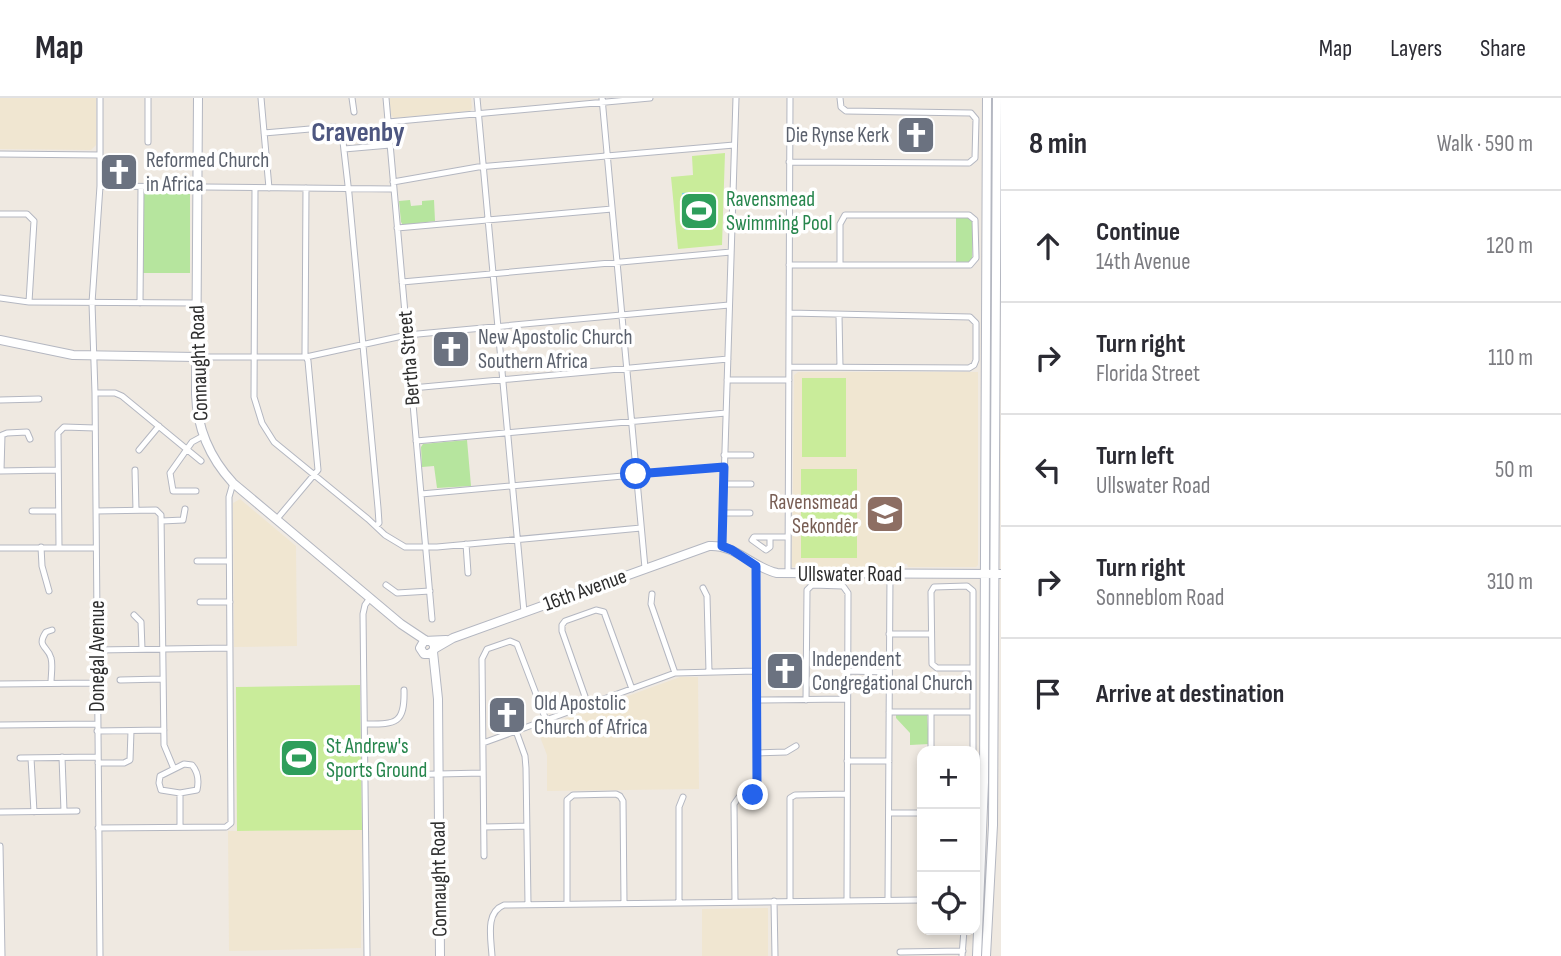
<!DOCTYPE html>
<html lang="en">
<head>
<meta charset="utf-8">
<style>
	:root { --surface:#fff; --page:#f2f2f3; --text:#2b2b33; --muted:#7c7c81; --line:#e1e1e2 }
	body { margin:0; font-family:"Sofia Sans Condensed",sans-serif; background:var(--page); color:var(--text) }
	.controls { position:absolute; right:21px; bottom:21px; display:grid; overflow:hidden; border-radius:14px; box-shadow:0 4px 10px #0003 }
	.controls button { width:63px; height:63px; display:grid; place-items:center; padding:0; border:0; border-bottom:2px solid var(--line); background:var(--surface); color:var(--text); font:35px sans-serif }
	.stop { position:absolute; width:21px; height:21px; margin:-16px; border:5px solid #2563eb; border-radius:50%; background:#fff }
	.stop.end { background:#2563eb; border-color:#fff; box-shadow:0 2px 7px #0008 }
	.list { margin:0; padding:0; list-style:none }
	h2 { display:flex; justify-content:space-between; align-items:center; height:91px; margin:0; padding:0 28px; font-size:30px }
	h2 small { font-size:23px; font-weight:400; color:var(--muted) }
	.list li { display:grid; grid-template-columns:46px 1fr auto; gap:21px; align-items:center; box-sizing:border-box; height:112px; padding:0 28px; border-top:2px solid var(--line) }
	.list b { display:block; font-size:26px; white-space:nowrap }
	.list p { margin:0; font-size:23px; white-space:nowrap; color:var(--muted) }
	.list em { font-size:23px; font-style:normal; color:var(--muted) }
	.icon { flex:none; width:38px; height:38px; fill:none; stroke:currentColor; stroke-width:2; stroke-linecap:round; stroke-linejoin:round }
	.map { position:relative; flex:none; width:1001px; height:858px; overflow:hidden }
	header { display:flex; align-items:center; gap:42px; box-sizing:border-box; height:98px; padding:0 35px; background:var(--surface); border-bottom:2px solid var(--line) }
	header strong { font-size:33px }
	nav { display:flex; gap:38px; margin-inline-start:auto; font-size:24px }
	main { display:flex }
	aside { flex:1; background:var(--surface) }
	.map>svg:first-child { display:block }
	.education { fill:#f0e6d1 }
	.green { fill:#b6e59e }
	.pitch { fill:#c9ec9a }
	.water { fill:#75cff0 }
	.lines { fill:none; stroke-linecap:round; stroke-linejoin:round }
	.street-casing { stroke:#b4b7c1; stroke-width:7 }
	.secondary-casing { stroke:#b4b7c1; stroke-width:10 }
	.street { stroke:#fff; stroke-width:5 }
	.secondary { stroke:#fff; stroke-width:8 }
	.route { stroke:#2563eb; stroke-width:9 }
	.labels { text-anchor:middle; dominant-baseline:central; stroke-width:7; stroke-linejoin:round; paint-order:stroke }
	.worship-label { font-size:21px; fill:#5b616d; stroke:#fff; text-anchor:start }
	.leisure-label { font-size:21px; fill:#27864d; stroke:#fff; text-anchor:start }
	.street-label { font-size:21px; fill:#2e2e2e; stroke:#fff }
	.education-label { font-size:21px; fill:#785e54; stroke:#fff; text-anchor:end }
	.district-label { font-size:28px; font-weight:bold; fill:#4d5680; stroke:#fff }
</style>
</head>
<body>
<header>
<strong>Map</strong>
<nav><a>Map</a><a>Layers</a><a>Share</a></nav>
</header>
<main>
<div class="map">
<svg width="1001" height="858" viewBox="0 0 1001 858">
	<rect width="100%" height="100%" fill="#efe9e1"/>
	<path class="education" d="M0,0h96v47l-5,5 -91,-1z
		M389,0h82l1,10 -2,3 -76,7 -3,-3z
		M798,274h180v193l-2,2h-68l-1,-3h-6l-3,3h-106l2,-192z
		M240,401l56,47 1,100 -63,1 -1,-144z
		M680,579h18l1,112 -152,2v-36l-10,-26z
		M362,732l-1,118 -132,3 -1,-120z
		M768,810v48h-66v-47z"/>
	<path class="green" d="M152,92l33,1 5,2v80h-48l1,-77 3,-4z
		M410,102l1,6 11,-1v-4l12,-1 1,21 -32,4 -2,-3 -2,-21z
		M956,119l13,1 4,4 -1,37 -3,3h-13z
		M467,342l4,46 -34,2 -3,-22 -12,1 -1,-20 2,-3z
		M896,616l31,1 2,29 -19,1v-12l-14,-15z"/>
	<path class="pitch" d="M725,55l-3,92 -44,4 -7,-72 22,-2 -1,-19z
		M802,280h44v79h-44z
		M801,371h56v89h-56z
		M360,587l2,145 -125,1 -1,-144z"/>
	<path class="water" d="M697,94l4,36 -16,2 -3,-37z"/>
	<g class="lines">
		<g class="street-casing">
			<path id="street" d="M261,0l8,90
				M352,0l2,14
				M386,0l46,521
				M477,0l47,514
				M602,0l43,470
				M388,24l262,-24
				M264,35l69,-6 6,1 3,5 7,61 29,314 1,15 -3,3
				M148,44v-44
				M344,51l46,-4
				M0,56l100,1
				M789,64l180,1 6,-5 1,-39 -5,-6 -125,-2 -5,-4 -1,-9
				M393,84l85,-15 256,-22
				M100,88l293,3
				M255,90l-1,209 8,26 12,19 94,77 17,16 20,12h32l204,-19
				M0,116h27l7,7 -5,81
				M397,130l215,-19
				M789,167h181l6,-7 -1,-38 -6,-5h-124l-5,9v41
				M402,184l329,-30
				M0,200l29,4 168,1
				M140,205l1,-116
				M839,217l1,52
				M196,259h110l101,-22 322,-30
				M789,269l180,1 5,-3 2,-5v-37l-6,-6 -181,-4
				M727,282h62
				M412,290l316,-29
				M95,295h20l7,3 79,65
				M0,302l39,-1
				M416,343l310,-28
				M139,352l20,-24
				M724,357h27
				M1,372l1,-35 5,-2 20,-1 3,7
				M135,372l1,40
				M0,373l57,-1
				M724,386h27
				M196,393h-23l-3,-18 22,-31 11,-6
				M421,396l303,-27
				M32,413h26
				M96,413l60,-1 5,5 3,230 10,24
				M723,415h27
				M276,422l42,-50 -10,-109 -3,-7 1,-166
				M162,423l21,-1 2,-11
				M770,439v10l-4,3 -14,-10 2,-3h34
				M466,446l2,29
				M722,448l14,-448
				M41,449l1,19 7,25
				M59,449l-1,-114 6,-6 31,1
				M0,450h96
				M197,463h32
				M788,476l2,-476
				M386,487l11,8 33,-2
				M703,490l4,8 2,76
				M652,496l-1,10 24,69
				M200,504h30
				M134,517l7,7 1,27
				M889,536h42
				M97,552l133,-2
				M847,573l42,1
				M120,582l43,-1
				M51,585c0,-8 2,-18 0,-25 -3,-12 -15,-11 -5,-26l6,-2
				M0,586l97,-1
				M756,602l91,-1
				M806,602l1,-110 5,-5 31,1 5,7 -1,308
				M588,607l-26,-74v-6l3,-4 31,-11 8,2 28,77
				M889,614h84
				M365,626c30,0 40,1 39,-34
				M0,627l97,-1
				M97,633l67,-1
				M516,633l9,25 1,12 2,136
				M483,645l192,-70 81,-2
				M931,653v-39
				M973,653v-160l-6,-5 -33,1 -3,5 1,72 5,4h36
				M757,655l29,-1 10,-6
				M62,659l2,54
				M20,660l78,-1
				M31,660l3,54
				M847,663h42
				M98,665h26l6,-3 1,-29
				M184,666l8,1c6,7 7,16 5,25l-17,3 -19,-3 -2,-7 1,-7z
				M394,677l89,-2
				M0,714l77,-1
				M889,715h33
				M180,729v-34
				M484,729l42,-1
				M98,730l128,-1 5,-4 -2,-326 4,-14
				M0,748l2,110
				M484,758l-2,-197 5,-10 23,-8 7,3 29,76
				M888,802l2,-326
				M774,803l1,55
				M790,803v-103l5,-3 52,-1
				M679,804v-95l4,-10
				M735,804l-1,-98 5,-7 14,-2 4,-5 -1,-224
				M567,806v-104l6,-5 43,-1 4,2 3,5 1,102
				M900,854l63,-1
				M100,858l-5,-563 -3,-90 8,-117v-88
				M367,858l-4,-342 2,-9 5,-7
				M492,858c-1,-18 -7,-44 12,-51l418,-5
				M962,858l2,-26"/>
		</g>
		<g class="secondary-casing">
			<path id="secondary" d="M198,0l-2,296c1,35 13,63 37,89l168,141 24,16
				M0,242l73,15 123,2
				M431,543l3,4v5l-5,4h-5l-4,-6 4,-7 22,-1
				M434,551l19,-11 256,-92c26,-2 44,22 68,27l224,1
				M433,554l5,47 2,257
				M977,858l7,-174 3,-684
				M986,858l7,-131 4,-727"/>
		</g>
		<use href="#street" class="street"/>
		<use href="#secondary" class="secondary"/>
	</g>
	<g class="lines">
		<path class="route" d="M636,376l88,-7 -2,79 10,4 24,16 1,222 -4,7"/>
	</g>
	<defs>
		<g id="church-square" transform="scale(2.0125)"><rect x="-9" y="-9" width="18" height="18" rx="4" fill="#6b7280" stroke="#fff"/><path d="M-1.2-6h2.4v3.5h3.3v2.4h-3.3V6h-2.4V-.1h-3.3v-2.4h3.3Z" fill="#fff"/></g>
		<g id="stadium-square" transform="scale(2.0125)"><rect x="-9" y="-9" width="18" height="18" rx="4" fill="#2e9e5b" stroke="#fff"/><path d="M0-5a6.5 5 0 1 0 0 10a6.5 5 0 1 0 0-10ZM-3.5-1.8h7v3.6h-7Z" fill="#fff"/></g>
		<g id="school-square" transform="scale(2.0125)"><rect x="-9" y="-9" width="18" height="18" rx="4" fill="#8d6e63" stroke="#fff"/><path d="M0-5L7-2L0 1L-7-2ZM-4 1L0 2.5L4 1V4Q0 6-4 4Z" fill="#fff"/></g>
	</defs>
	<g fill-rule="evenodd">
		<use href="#church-square" x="916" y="37"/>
		<use href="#church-square" x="119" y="74"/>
		<use href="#stadium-square" x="699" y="113"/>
		<use href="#church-square" x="451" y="251"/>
		<use href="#school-square" x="885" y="416"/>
		<use href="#church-square" x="785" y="573"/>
		<use href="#church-square" x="507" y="617"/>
		<use href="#stadium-square" x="299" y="660"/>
	</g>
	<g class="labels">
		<g class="worship-label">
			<text x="889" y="37" text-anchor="end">Die Rynse Kerk</text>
			<text x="146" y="62">Reformed Church<tspan x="146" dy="24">in Africa</tspan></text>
			<text x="478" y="239">New Apostolic Church<tspan x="478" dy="24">Southern Africa</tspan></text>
			<text x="812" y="561">Independent<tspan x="812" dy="24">Congregational Church</tspan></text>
			<text x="534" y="605">Old Apostolic<tspan x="534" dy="24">Church of Africa</tspan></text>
		</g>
		<g class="leisure-label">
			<text x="726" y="101">Ravensmead<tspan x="726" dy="24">Swimming Pool</tspan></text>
			<text x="326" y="648">St Andrew's<tspan x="326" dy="24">Sports Ground</tspan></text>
		</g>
		<g class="street-label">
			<text transform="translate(409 260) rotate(-95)">Bertha Street</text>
			<text transform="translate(199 265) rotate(-92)">Connaught Road</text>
			<text x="850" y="476">Ullswater Road</text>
			<text transform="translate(585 492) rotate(-20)">16th Avenue</text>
			<text transform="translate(97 558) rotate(-90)">Donegal Avenue</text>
			<text transform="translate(439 781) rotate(-91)">Connaught Road</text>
		</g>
		<g class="education-label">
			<text x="858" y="404">Ravensmead<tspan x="858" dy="24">Sekondêr</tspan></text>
		</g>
		<g class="district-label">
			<text x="358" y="34">Cravenby</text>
		</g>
	</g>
</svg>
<div class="controls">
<button>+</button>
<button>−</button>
<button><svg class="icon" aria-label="locate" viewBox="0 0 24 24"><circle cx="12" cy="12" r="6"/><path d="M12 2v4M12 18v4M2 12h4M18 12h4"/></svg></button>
</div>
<div class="stop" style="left:636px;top:376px"></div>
<div class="stop end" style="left:753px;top:697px"></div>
</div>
<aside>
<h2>8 min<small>Walk · 590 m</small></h2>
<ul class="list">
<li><svg class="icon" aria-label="ahead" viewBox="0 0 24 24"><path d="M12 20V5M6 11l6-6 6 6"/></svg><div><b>Continue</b><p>14th Avenue</p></div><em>120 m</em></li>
<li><svg class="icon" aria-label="right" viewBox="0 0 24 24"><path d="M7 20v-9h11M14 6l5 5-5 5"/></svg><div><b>Turn right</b><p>Florida Street</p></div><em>110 m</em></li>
<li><svg class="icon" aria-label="left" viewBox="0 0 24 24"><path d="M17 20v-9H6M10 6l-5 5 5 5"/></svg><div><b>Turn left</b><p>Ullswater Road</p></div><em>50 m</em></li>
<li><svg class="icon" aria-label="right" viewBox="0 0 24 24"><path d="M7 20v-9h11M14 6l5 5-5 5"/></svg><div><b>Turn right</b><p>Sonneblom Road</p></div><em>310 m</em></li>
<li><svg class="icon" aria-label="arrive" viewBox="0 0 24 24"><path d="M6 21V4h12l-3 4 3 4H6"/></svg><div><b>Arrive at destination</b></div></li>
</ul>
</aside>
</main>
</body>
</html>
